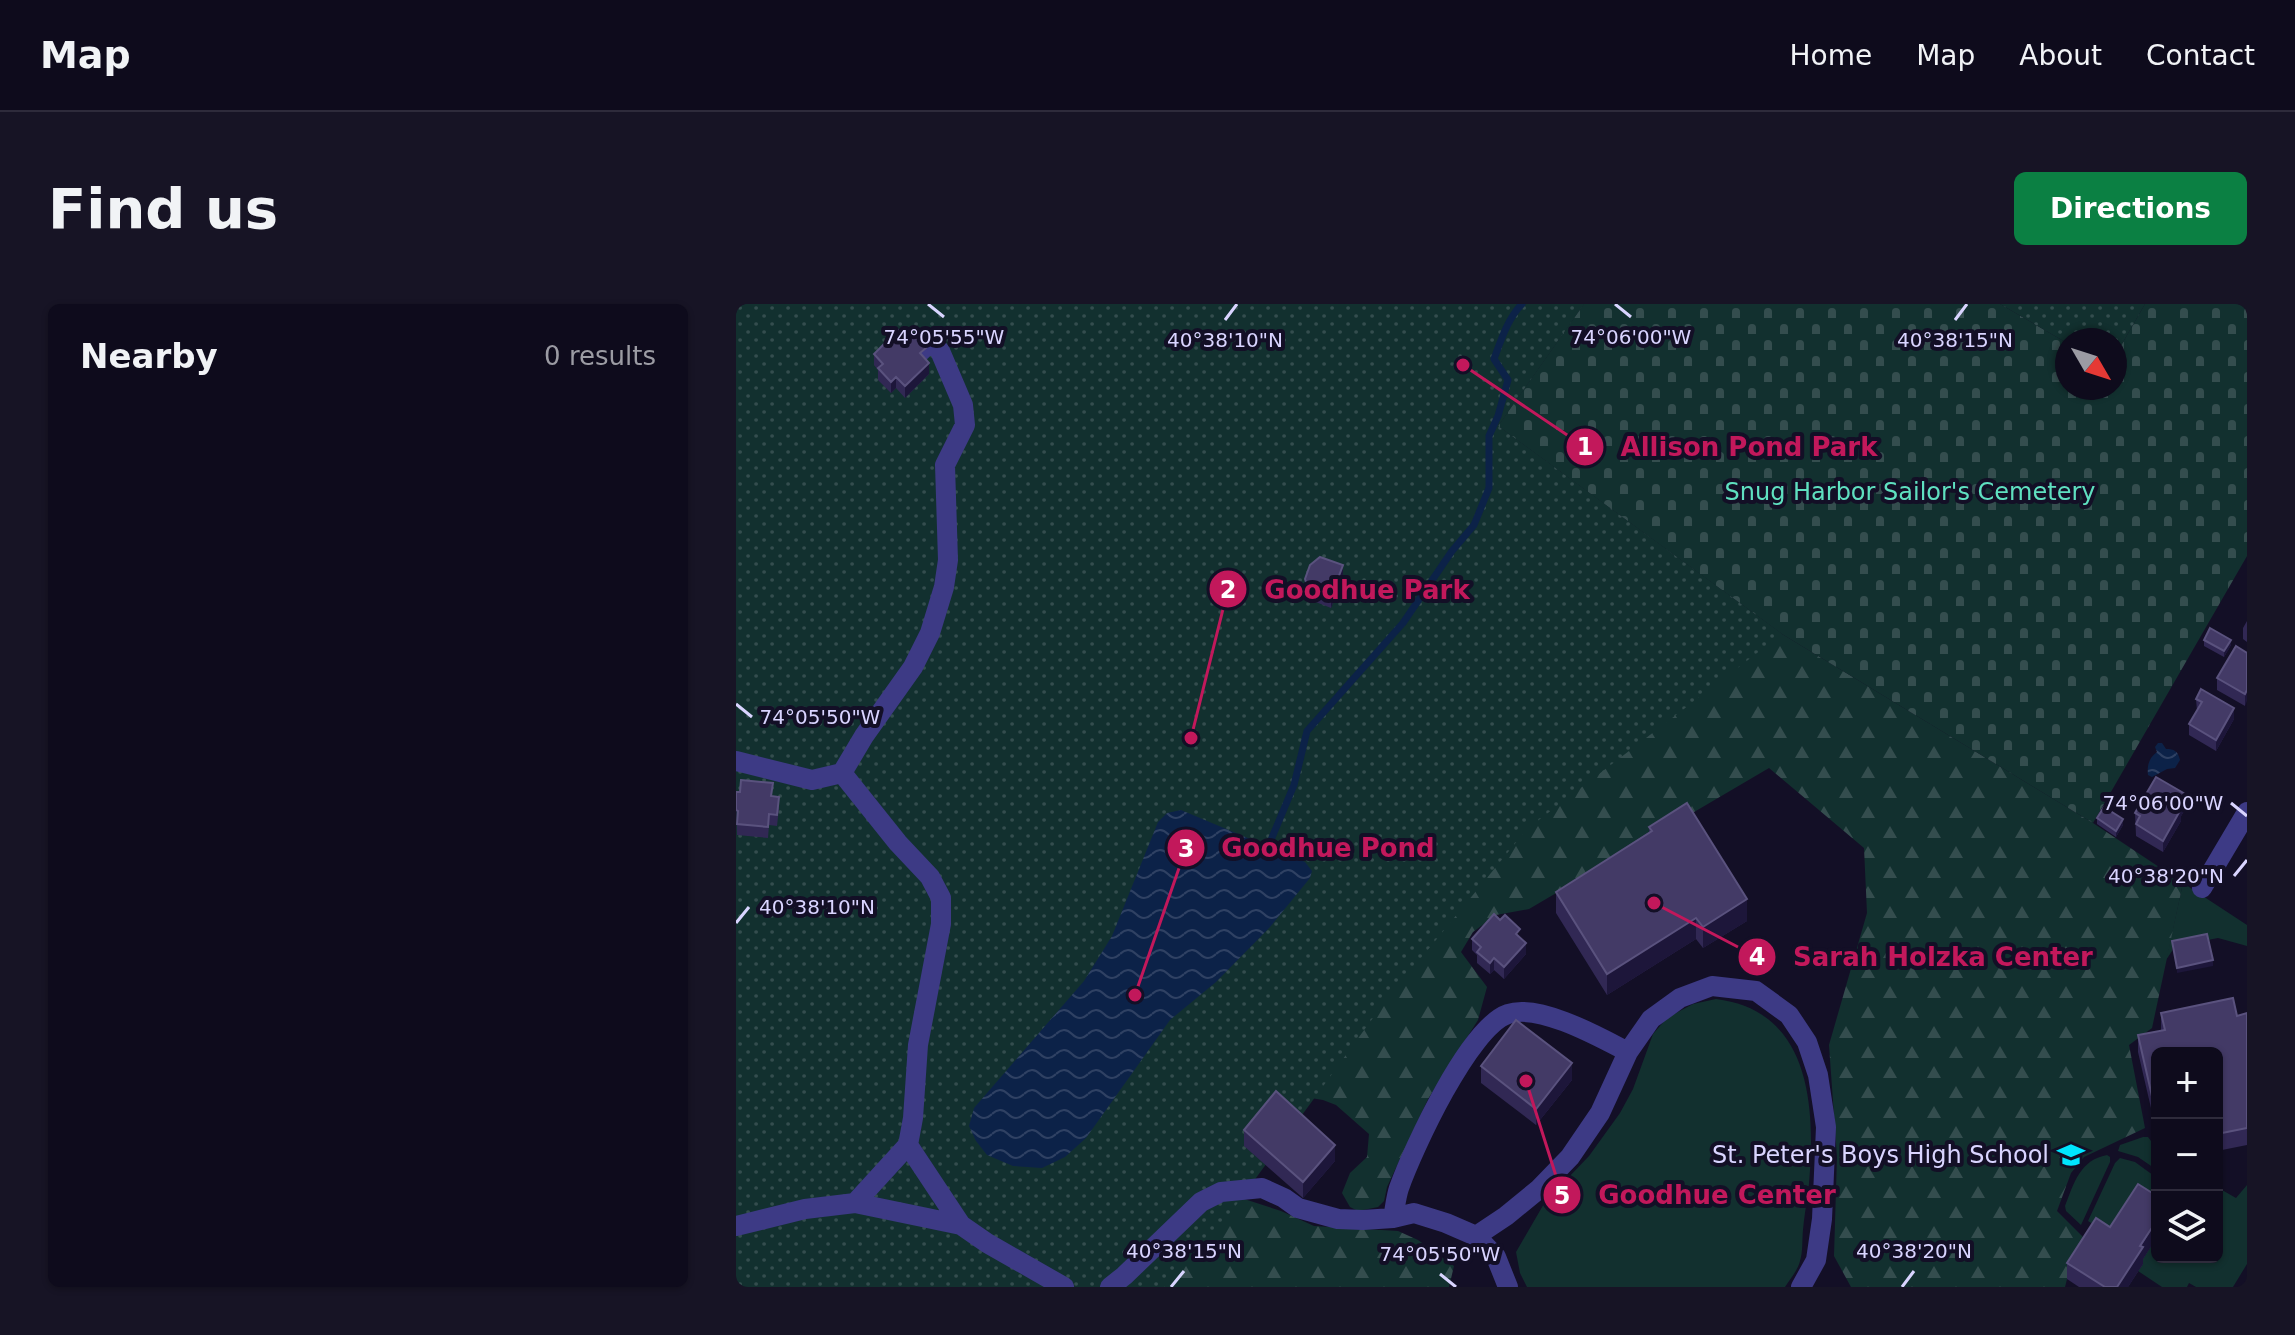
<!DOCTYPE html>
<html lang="en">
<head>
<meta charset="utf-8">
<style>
	:root { --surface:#0e0b1c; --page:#171425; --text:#f1f3f6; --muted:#9b9ba3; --line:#2e2b3b; --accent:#0b8043 }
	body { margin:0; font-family:"DejaVu Sans",sans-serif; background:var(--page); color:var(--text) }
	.controls { position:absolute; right:24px; bottom:24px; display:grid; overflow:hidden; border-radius:12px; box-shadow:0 2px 6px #0004 }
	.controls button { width:72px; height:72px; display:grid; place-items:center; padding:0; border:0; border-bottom:2px solid var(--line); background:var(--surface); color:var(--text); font:40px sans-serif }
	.compass { position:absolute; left:1319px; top:24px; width:72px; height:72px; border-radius:50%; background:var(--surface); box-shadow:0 2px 6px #0004; rotate:129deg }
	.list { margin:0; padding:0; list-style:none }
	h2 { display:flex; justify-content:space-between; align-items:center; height:104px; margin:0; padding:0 32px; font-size:34px }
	h2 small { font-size:26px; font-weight:400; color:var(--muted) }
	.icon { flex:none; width:44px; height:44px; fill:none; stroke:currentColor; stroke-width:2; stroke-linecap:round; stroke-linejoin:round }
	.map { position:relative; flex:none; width:1511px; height:983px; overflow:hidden; border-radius:12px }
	header { display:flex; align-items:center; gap:48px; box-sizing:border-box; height:112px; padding:0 40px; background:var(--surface); border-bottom:2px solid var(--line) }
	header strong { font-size:38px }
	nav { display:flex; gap:44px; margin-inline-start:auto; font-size:28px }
	.intro { display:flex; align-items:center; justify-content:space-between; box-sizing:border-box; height:192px; padding:0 48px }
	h1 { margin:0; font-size:56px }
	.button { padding:20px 36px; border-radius:12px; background:var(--accent); color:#fff; font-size:28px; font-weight:700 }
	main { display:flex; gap:48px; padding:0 48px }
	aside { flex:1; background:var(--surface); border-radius:12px; box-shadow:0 2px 6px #0004 }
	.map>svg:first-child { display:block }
	.grass { fill:#12302f }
	.forest { fill:url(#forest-firs) }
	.cemetery { fill:url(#cemetery-stones) }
	.park { fill:url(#park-dots) }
	.water { fill:url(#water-waves) }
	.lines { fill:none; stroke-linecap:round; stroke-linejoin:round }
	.stream { stroke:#0c2248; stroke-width:7 }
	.minor { stroke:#3d3a85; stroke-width:20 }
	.wall { fill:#312854 }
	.shaded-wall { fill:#1d163a }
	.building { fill:#433a66; stroke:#5a527e; stroke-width:2 }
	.ticks { fill:none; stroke:#d9d4ff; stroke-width:3 }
	.labels { text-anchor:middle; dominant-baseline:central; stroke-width:8; stroke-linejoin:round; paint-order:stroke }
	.park-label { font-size:24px; fill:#5fe0c0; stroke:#130f26 }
	.poi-label { font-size:24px; fill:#d9d4ff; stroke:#130f26; text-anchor:end }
	.ticks-label { font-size:20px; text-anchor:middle; fill:#d9d4ff; stroke:#130f26; stroke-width:8; stroke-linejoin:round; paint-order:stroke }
	.leader { fill:none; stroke:#c2185b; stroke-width:3 }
	.callout-dot { fill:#c2185b; stroke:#130f26; stroke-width:3 }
	.mark-label { font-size:24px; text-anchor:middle; font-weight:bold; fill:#fff }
	.callout-label { font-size:26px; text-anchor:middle; font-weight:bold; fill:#c2185b; stroke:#130f26; stroke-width:8; stroke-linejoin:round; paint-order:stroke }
</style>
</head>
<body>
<header>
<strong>Map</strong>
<nav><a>Home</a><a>Map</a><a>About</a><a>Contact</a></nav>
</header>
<div class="intro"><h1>Find us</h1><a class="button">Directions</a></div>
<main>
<aside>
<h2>Nearby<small>0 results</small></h2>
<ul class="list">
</ul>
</aside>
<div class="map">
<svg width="1511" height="983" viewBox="0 0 1511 983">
	<defs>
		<pattern id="forest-firs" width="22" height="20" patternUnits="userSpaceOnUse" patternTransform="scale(2)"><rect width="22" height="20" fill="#12302f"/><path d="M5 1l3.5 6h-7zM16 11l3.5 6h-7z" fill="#344d4e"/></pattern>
		<pattern id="cemetery-stones" width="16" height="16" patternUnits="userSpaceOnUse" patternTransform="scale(2)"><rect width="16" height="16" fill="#12302f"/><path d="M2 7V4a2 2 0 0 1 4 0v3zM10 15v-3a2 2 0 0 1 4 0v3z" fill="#344d4e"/></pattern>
		<pattern id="park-dots" width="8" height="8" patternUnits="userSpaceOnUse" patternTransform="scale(2)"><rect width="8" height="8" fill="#12302f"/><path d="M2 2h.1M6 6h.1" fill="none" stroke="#344d4e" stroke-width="1.8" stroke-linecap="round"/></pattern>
		<pattern id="water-waves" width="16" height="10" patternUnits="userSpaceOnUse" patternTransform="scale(2)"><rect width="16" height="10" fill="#0c2248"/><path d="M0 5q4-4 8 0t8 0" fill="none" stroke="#2f4163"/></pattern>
	</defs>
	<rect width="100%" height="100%" fill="#130f26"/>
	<path class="grass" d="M1447,579l64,42v21l-29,-8 -46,9v4l-6,9z
		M980,695c99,12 100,117 92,195 -2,12 -4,24 -5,36 -1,10 0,22 -3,31 -2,9 -10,18 -15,26h-258l-7,-14 -4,-21 29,-50 44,-46 31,-43 13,-24 20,-55 13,-15 10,-6 17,-9z
		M1407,833h5l3,4 6,29 -19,-13 -20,-6 2,-6z
		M1371,851l3,2v5l-29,63 -15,-14 -1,-5c9,-23 15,-46 42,-51z
		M1384,854l15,4 22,16v26l-48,30 -21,-13 27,-58z
		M1511,881v79l-14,23h-37l-7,-4 -2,4h-25l-24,-16 2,-8 17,-26v20h60v-66l5,-1 14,8z"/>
	<path class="forest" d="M0,0h848l-86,122 284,208 311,189 90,60 -31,145 -23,17 16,83 -61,29 -13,16 -14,38 33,33 -23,35 -2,8h-214l-17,-31 3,-99 -8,-112 38,-132 -3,-65 -95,-80 -240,141 -33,6 -23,17 -12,20 26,35 -9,33 -50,79 -41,88 -3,14 -6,6 -20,4 -8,-4 -8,-14 8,-20 17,-16 2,-23 -33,-29 -13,-5 -47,-8z
		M505,894l40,13 33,15 84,5 20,9 36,26 -5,21h-325z"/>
	<path class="cemetery" d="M848,0h416l67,39v45h48v-32l30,-52h102v252l-154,267 -311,-189 -284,-208z"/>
	<path class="park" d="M0,0h848l-86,122 284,208 -255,195 -146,178 -174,238 -43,42h-428z
		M1264,0h145l-30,52v-16h-48v3z"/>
	<path class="water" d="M1422,439h4l4,6c8,0 12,2 14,11l-5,8 -8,1 -15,8 -4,-2c-1,-10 1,-17 9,-23l-2,-5z
		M445,506l124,52 7,9 -2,7 -40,49 -54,55 -46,38 -84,118 -21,19 -23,11 -29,-2 -26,-11 -11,-14 -7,-15 5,-18 110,-127 28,-45 46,-114 9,-9z"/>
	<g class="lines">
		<path class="stream" d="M532,543l26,-62 13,-54 96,-108 49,-72 22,-26 15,-37v-52l9,-20 10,-36 -14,-21c7,-19 14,-41 28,-55"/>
		<path class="minor" d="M183,49l12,-11 9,9 23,54 2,20 -20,40 3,95 -4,27 -14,46 -17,34 -49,69 -22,37 56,70 32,34 11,21v26l-23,121 -5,73 -5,27 53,80 26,18 77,44
			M0,457l76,19 30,-7
			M1466,584l45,-76
			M119,899l53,-58
			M657,914c2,-10 3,-21 6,-30 14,-39 70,-161 109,-174 31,-11 93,24 120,38
			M0,922l69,-17 50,-6 106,22
			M740,932l30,-20 33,-27 31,-32 30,-44 28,-61 23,-33 29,-21 32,-12 44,5 33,24 18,27 11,33 8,52 -4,92 -6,41 -15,27
			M374,983l14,-11 77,-74 20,-10 41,-4 22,10 14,10 40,11 25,1 30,-2 21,-5 32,10 30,13 20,21 12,30"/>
	</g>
	<path class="wall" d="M138,50l52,5 3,15 -24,24 -9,-10 -5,5 -13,-13v-10l-4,-5z
		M607,272l-12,32 -23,-9 -3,-8v-12z
		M1511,317v21l-4,-3v-11z
		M1468,336l27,5 -7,12 -20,-11z
		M1511,349l-2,53 -28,-16v-12z
		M1460,395l38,20 -18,32 -27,-16v-11l8,-13z
		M0,488l36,4 7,12 -2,18 -8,-1 -1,13 -31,-3z
		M1451,503l-6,9v5l-18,31 -27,-16 -1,-23z
		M1361,514l26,7 -7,12 -19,-13z
		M913,523l98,94 -44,27 -7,-9 -89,56 -51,-82v-21l93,-60z
		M784,634l6,16 -22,25 -10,-9 -4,4 -13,-11v-8l-5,-5v-11z
		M1425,709l76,3 10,-3v132l-30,6v-98h-60v67l-3,1 -16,-69v-17l23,-4z
		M745,762l91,14 -36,45 -55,-42z
		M508,826l91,31 -32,37 -59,-52z
		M1421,892v41l-14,22v5l-15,23h-49l-12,-8v-16l43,-36z"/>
	<path class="shaded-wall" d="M193,59v11l-24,24v-12z
		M160,73v11l-5,5v-11z
		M607,261v11l-12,32v-11z
		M1495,336v5l-7,12v-6z
		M1511,386v11l-2,5v-12z
		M1498,404v11l-18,32v-11z
		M1451,491v12l-6,9v5l-18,31v-11z
		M1387,515v6l-7,12v-6z
		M1011,595v22l-44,27v-21z
		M960,614v21l-89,56v-21z
		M790,639v11l-22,25v-12z
		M758,654v12l-4,4v-11z
		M1477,656v6l-36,7v-5z
		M836,759v17l-36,45v-16z
		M599,841v16l-32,37v-16z
		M1421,916v17l-14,22v5l-15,23h-11z"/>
	<path class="building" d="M162,26l9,9 5,-5 14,14 -6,5 9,10 -24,23 -9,-9 -5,5 -13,-14 5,-4 -9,-10z
		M584,253l23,8 -12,32 -23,-9 -3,-9 5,-14z
		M1474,324l21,12 -7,11 -20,-11z
		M1500,342l11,7v37l-2,4 -28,-16z
		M1465,385l33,19 -18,32 -27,-16 13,-22 -6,-3z
		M1420,473l31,18 -8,13 2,1 -18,32 -27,-17 4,-8 -5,-3z
		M5,476l32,3 -2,13 8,1 -2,18 -8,-1 -1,13 -31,-3 1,-13 -2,-1v-18h4z
		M951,499l60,96 -44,28 -7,-9 -89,56 -51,-82 96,-61 -3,-4z
		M1368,503l19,12 -7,12 -19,-13z
		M758,610l6,6 5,-5 15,14 -4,5 10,9 -22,24 -10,-9 -4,5 -13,-11 4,-5 -9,-8z
		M1471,630l6,26 -36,8 -5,-27z
		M1497,694l4,18 10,-3v115l-30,6v-81h-60v51l-3,1 -16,-70 27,-5 -4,-17z
		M780,716l56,43 -36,46 -55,-43z
		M540,787l59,54 -32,37 -59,-52z
		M1402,880l19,12v24l-17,26 3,1 -26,40h-12l-38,-24 29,-45 14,9z"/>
	<path class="ticks" d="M192,0l16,13M879,0l16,13M489,16l12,-16M1219,16l12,-16M0,400l16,13M1495,499l16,13M1498,572l13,-16M0,619l13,-16M704,970l16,13M435,983l13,-16M1166,983l12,-16"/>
	<defs>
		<g id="school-bare" transform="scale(2.16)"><path d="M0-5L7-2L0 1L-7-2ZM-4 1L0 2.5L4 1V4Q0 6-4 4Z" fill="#00e5ff" stroke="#130f26" stroke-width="2.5" paint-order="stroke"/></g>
	</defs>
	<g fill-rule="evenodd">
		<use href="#school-bare" x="1335" y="851"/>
	</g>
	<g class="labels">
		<g class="park-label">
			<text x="1174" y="188">Snug Harbor Sailor's Cemetery</text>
		</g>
		<g class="poi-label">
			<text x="1313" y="851">St. Peter's Boys High School</text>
		</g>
	</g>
	<g class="ticks-label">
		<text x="208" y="40">74°05'55"W</text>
		<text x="895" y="40">74°06'00"W</text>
		<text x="489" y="43">40°38'10"N</text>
		<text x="1219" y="43">40°38'15"N</text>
		<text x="84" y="420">74°05'50"W</text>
		<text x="1427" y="506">74°06'00"W</text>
		<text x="1430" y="579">40°38'20"N</text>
		<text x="81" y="610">40°38'10"N</text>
		<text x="448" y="954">40°38'15"N</text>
		<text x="1178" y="954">40°38'20"N</text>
		<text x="704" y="957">74°05'50"W</text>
	</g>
	<path class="leader" d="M727 61L849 143M455 434L492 285M399 691L450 544M918 599L1021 653M790 777L826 891"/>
	<g class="callout-dot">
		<circle cx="727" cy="61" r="8"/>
		<circle cx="455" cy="434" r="8"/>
		<circle cx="399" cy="691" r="8"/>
		<circle cx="918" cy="599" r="8"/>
		<circle cx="790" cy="777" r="8"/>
		<circle cx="849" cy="143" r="20"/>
		<circle cx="492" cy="285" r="20"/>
		<circle cx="450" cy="544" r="20"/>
		<circle cx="1021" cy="653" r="20"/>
		<circle cx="826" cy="891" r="20"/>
	</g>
	<g class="mark-label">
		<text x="849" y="151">1</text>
		<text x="492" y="294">2</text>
		<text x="450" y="553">3</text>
		<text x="1021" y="661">4</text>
		<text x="826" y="900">5</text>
	</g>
	<g class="callout-label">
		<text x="1013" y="152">Allison Pond Park</text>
		<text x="631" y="295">Goodhue Park</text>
		<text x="592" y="553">Goodhue Pond</text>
		<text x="1207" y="662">Sarah Holzka Center</text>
		<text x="981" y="900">Goodhue Center</text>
	</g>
</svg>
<div class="controls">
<button>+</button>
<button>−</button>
<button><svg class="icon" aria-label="layers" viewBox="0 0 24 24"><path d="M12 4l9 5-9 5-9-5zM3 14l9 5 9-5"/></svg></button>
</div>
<svg class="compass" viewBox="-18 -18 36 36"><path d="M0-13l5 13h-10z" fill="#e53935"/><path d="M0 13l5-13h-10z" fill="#9b9ba3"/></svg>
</div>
</main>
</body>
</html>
